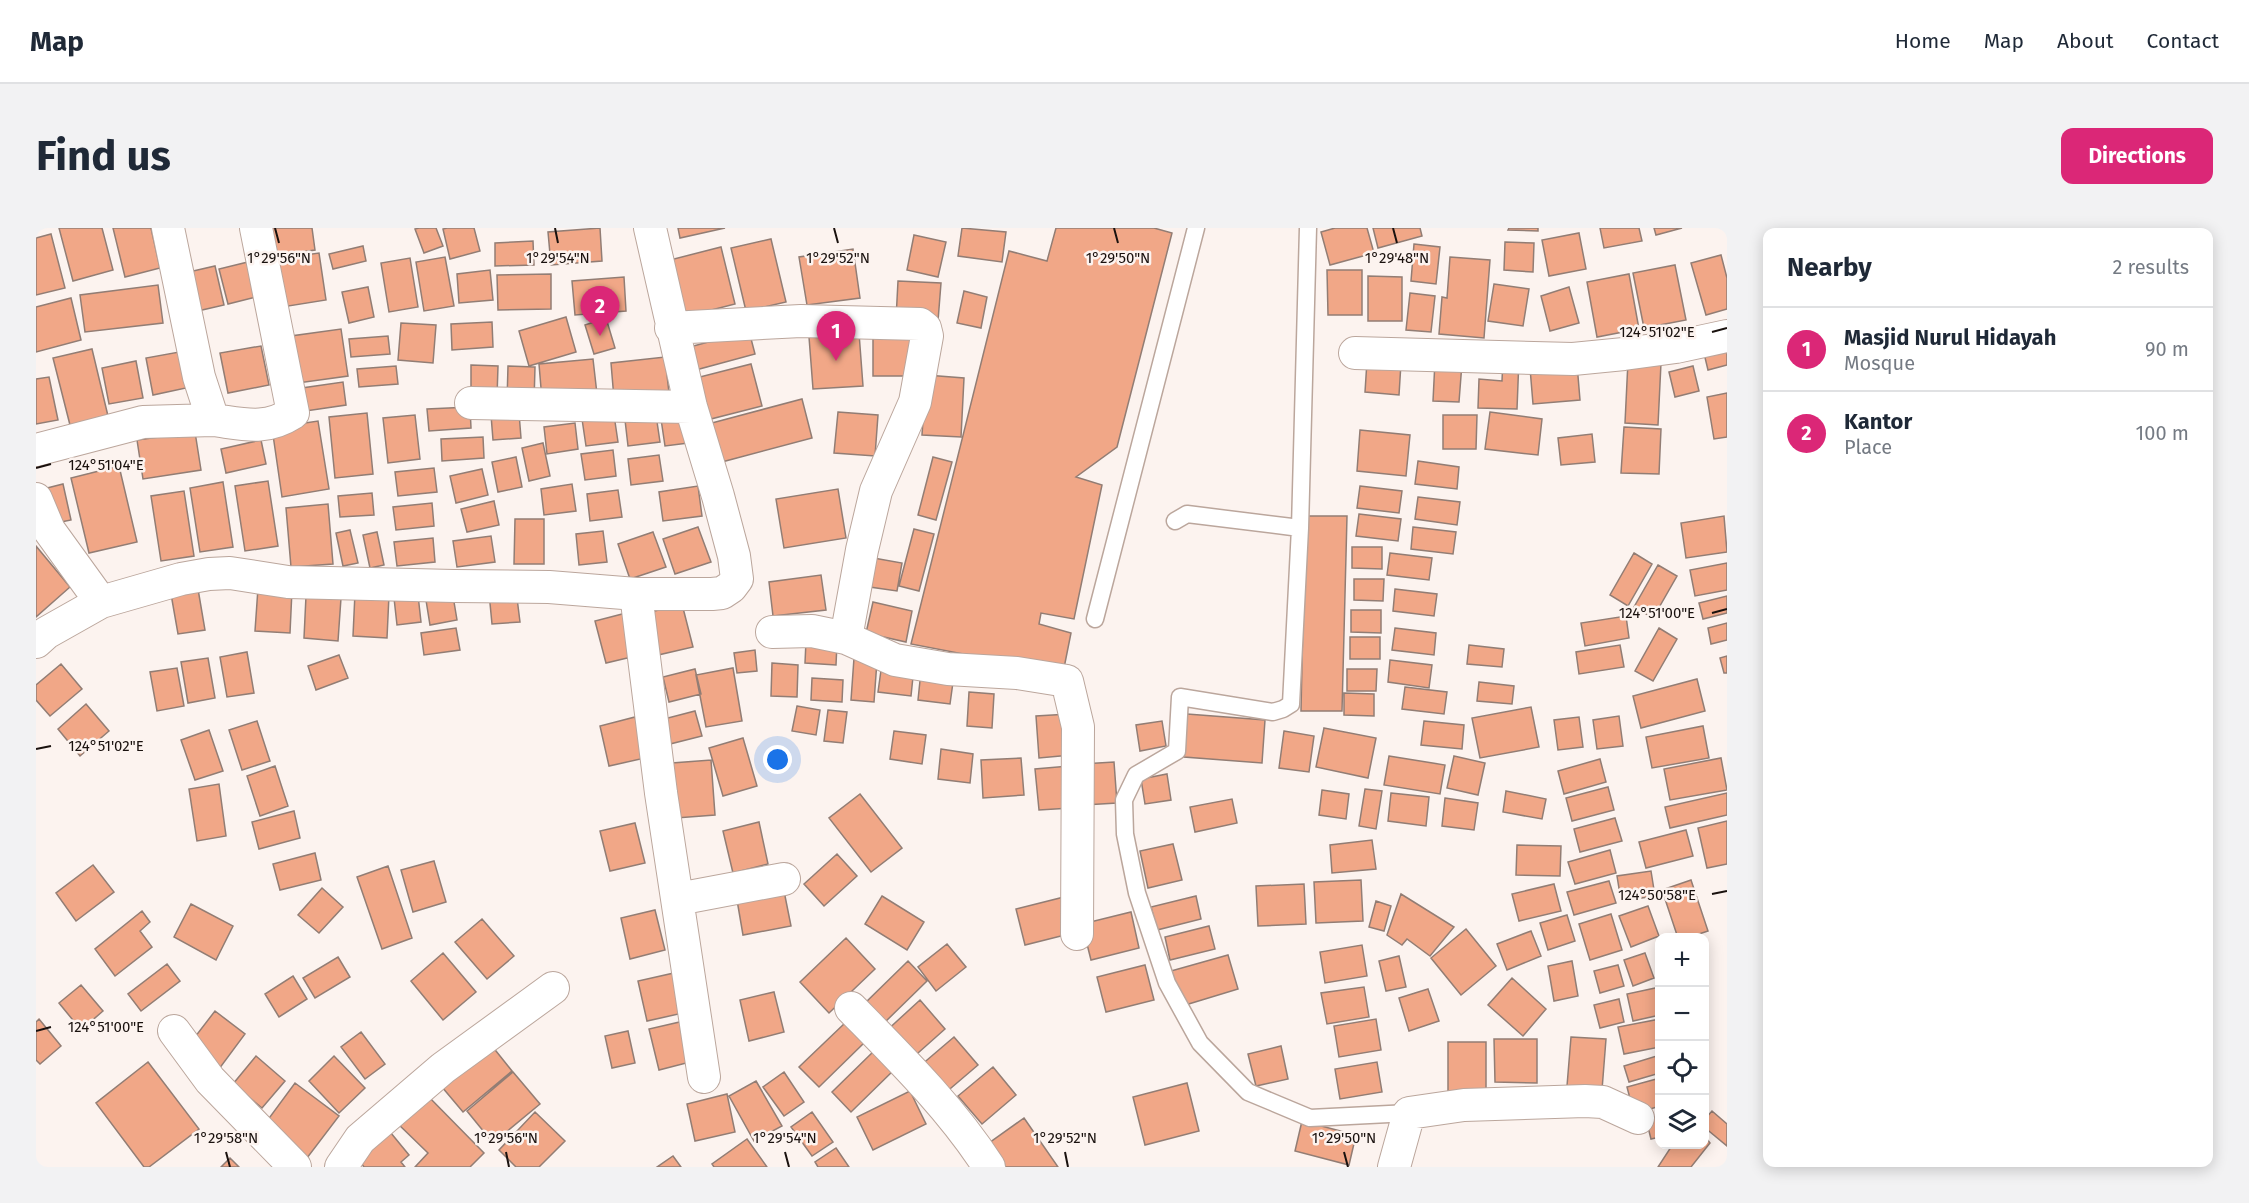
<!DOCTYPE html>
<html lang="en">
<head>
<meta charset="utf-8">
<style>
	:root { --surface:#fff; --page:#f2f2f3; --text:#1f2937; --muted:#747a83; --line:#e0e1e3; --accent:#db2777 }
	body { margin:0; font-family:"Fira Sans",sans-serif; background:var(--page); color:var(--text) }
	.controls { position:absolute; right:18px; bottom:18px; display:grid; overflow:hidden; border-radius:12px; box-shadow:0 3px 15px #0003 }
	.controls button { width:54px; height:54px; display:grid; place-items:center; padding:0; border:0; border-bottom:2px solid var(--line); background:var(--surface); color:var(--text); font:30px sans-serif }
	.you { position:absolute; left:742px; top:532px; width:21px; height:21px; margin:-15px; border:4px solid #fff; border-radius:50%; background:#1a73e8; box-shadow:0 0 0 9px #1a73e833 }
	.badge { display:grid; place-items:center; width:39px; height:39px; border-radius:50%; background:var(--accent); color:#fff; font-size:20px; font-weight:700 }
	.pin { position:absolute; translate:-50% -50px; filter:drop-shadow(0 2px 3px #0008) }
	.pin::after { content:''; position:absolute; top:32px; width:21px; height:18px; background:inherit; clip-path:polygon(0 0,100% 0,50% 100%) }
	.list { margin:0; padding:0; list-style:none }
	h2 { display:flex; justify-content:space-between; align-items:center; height:78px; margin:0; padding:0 24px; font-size:26px }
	h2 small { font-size:20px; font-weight:400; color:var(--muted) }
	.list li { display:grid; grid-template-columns:39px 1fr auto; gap:18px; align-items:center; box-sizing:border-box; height:84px; padding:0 24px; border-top:2px solid var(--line) }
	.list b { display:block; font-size:22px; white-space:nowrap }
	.list p { margin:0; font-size:20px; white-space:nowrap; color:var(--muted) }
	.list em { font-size:20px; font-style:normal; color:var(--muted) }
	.icon { flex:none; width:33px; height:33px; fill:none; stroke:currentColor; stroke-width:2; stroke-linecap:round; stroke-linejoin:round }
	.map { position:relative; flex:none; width:1691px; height:939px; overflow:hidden; border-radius:12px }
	header { display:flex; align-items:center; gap:36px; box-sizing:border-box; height:84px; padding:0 30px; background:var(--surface); border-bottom:2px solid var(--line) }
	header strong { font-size:28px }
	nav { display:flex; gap:33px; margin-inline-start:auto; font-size:21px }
	.intro { display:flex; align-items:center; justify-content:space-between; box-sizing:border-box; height:144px; padding:0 36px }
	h1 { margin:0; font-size:42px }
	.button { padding:15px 27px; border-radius:12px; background:var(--accent); color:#fff; font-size:21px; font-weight:700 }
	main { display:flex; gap:36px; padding:0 36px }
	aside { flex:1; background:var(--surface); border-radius:12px; box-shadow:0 3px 15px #0003 }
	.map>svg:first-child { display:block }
	.building { fill:#f1a787; stroke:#927d74; stroke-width:1.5 }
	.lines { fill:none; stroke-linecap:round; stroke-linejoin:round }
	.lane-casing { stroke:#bba69c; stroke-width:19 }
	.street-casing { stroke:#bba69c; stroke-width:34 }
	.lane { stroke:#fff; stroke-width:16 }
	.street { stroke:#fff; stroke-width:32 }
	.ticks { fill:none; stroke:#19110e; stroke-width:2 }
	.ticks-label { font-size:15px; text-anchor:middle; fill:#19110e; stroke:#fcf3ef; stroke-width:5; stroke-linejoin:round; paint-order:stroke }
</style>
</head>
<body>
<header>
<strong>Map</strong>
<nav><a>Home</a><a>Map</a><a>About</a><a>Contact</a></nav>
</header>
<div class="intro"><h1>Find us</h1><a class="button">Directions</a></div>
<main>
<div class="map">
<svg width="1691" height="939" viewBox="0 0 1691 939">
	<rect width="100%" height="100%" fill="#fcf3ef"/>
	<path class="building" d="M23,0h43l11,42 -40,11z
		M77,0h38l9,40 -35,9z
		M225,0h51l3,22 -50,7z
		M383,0h17l7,18 -19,7 -9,-24z
		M411,0h27l6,23 -30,8 -7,-30z
		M564,0l2,33 -51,4 -3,-33z
		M642,0h47l-45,10z
		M926,0l44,4 -4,30 -44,-6z
		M1020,0h98l18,5 -55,214 -41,30 26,8 -28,134 -33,-6 -2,11 32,9 -8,40 -152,-29 98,-393 38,10z
		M1299,0h32l7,25 -44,12 -9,-33z
		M1337,0h47l2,8 -44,12z
		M1473,0h29v3l-30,-1z
		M1564,0h39l3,13 -38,7z
		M1618,0h28l-26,7z
		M1543,5l7,36 -37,7 -7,-36z
		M15,6l14,54 -29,7v-57z
		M878,7l32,7 -8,35 -31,-7z
		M735,11l15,63 -40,9 -15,-63z
		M497,13l1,24 -39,1v-23z
		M1469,14l29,1 -1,29 -29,-2z
		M1378,16l26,3 -4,37 -25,-3z
		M327,18l3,15 -33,8 -4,-15z
		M685,19l14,57 -51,13 -14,-57z
		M817,21l7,49 -53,7 -8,-48z
		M283,25l7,47 -50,8 -7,-48z
		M1685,27l6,23v31l-21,6 -15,-52z
		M409,29l9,49 -30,5 -8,-49z
		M1414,29l40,3 -6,78 -45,-4 3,-37 5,1z
		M374,30l8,49 -29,5 -8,-49z
		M216,33l8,35 -32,8 -9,-35z
		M1639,37l11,55 -42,8 -11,-55z
		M179,38l9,39 -35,8 -9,-39z
		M454,42l3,30 -34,3 -2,-29z
		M1291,42h35v45h-34z
		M515,46v35l-53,1 -1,-35z
		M1593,46l10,55 -42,8 -10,-55z
		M1332,48l34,1v44h-34z
		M588,49l2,34 -51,4 -3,-34z
		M862,53l43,2 -3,38 -42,-2z
		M1458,56l35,5 -6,37 -35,-5z
		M122,57l5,38 -78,9 -5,-37z
		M332,59l6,30 -25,6 -7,-31z
		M1533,59l10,36 -29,8 -9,-35z
		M928,63l23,6 -6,31 -24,-5z
		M1374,65l25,3 -4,36 -25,-2z
		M35,70l10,42 -45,12v-45z
		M530,89l10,35 -47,14 -10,-35z
		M570,90l9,30 -21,6 -9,-29z
		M456,94l1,25 -41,3 -1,-26z
		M365,95l35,2 -3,38 -35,-3z
		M837,98h44v50h-44z
		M305,101l7,47 -50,7 -7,-47z
		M713,103l6,23 -63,17 -6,-23z
		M823,105l4,53 -50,3 -4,-52z
		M352,108l2,18 -39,3 -2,-18z
		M1691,115v22l-19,5 -6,-25z
		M225,118l8,39 -41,8 -8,-40z
		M56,121l16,67 -38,9 -17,-67z
		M143,124l7,36 -33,7 -7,-37z
		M629,129l4,36 -55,6 -3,-36z
		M1467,130h16l-2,51 -39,-1 1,-29 23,2z
		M557,131l4,35 -55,6 -3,-36z
		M100,133l7,37 -34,6 -7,-36z
		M1331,133l34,2 -2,32 -34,-3z
		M1399,133l27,2 -3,39 -26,-1z
		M1592,133l33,2 -3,62 -33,-2z
		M715,136l11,42 -59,15 -11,-42z
		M1541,136l3,36 -47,4 -3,-36z
		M435,137l27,1 -1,31 -26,-1z
		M360,138l2,18 -39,3 -2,-18z
		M472,138l27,1 -1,35 -27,-1z
		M1657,138l6,25 -24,6 -6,-25z
		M890,147l38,3 -3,59 -39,-2z
		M13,149l9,43 -22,4v-45z
		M307,154l3,23 -47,7 -4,-23z
		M1691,165v44l-13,2 -7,-42z
		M766,171l10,39 -94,25 -10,-39z
		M434,179l1,21 -42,3 -2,-22z
		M802,184l40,3 -3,41 -41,-3z
		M1454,184l52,7 -4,36 -53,-6z
		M331,185l6,61 -38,4 -6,-61z
		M483,185l2,25 -28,2 -2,-25z
		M379,187l5,44 -32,4 -5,-45z
		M578,187l4,27 -32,4 -4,-27z
		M620,187l4,27 -32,4 -3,-26z
		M657,187l3,27 -31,4 -4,-27z
		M1407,187h34l-1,34h-33z
		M282,193l11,68 -47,8 -10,-69z
		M539,195l3,26 -31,5 -3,-27z
		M1588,199l37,2 -2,45 -38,-1z
		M1324,202l50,5 -4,41 -49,-5z
		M159,204l6,38 -58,9 -6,-39z
		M1556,206l3,28 -34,3 -3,-27z
		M447,209l1,21 -42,3 -1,-22z
		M225,212l5,24 -40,9 -5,-24z
		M507,215l7,33 -21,5 -7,-33z
		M577,222l3,26 -31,4 -4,-26z
		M623,227l4,26 -32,4 -3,-26z
		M480,229l6,30 -24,5 -6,-30z
		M897,229l19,5 -16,58 -18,-5z
		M1382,233l41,6 -2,22 -42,-5z
		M83,238l18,76 -48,11 -18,-75z
		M398,240l3,24 -39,4 -3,-24z
		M446,241l6,26 -32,8 -6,-27z
		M232,253l10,65 -33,5 -10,-65z
		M187,254l10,65 -33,5 -10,-64z
		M27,256l8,36 -20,4 -8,-35z
		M536,256l4,27 -32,4 -3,-26z
		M662,258l4,30 -39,5 -4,-29z
		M1324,258l42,5 -3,22 -42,-5z
		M802,261l8,49 -62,10 -8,-49z
		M582,262l4,27 -32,4 -3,-27z
		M148,263l10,65 -33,5 -10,-65z
		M336,265l2,22 -34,2 -2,-21z
		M1382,269l42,5 -3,23 -42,-6z
		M458,273l5,24 -32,7 -6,-23z
		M396,275l2,23 -38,4 -3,-23z
		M292,276l5,60 -42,3 -5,-59z
		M1323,286l42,5 -3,22 -42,-5z
		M1269,288h42l-5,195h-41z
		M1688,288l3,36 -41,6 -5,-35z
		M479,291h29v45h-30z
		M662,299l13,35 -36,12 -12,-35z
		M1377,299l43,5 -3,22 -42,-5z
		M878,301l20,5 -15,57 -20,-5z
		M314,302l8,33 -15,3 -7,-33z
		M567,303l4,31 -28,3 -3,-31z
		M341,304l7,33 -14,3 -7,-33z
		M617,304l13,35 -36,12 -12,-35z
		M455,308l4,26 -38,5 -4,-26z
		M397,310l2,24 -38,4 -3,-24z
		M0,318l34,41 -34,30z
		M1316,319h30v22l-30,-1z
		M1354,325l42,5 -3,22 -42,-5z
		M1598,325l18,11 -24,42 -18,-11z
		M832,329l34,6 -5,28 -34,-5z
		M1691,335v27l-32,6 -5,-26z
		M1622,337l19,11 -24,42 -19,-11z
		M785,347l5,35 -53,6 -4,-34z
		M1318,351h30l-1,22 -29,-1z
		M381,358l4,36 -24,3 -4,-36z
		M222,360l34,2 -2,43 -35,-2z
		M162,361l7,41 -27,4 -7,-40z
		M1359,361l42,5 -3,22 -41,-5z
		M416,362l5,30 -27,5 -5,-31z
		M480,362l4,32 -28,2 -3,-31z
		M319,365l34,2 -2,43 -34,-2z
		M270,368l35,2 -3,43 -34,-3z
		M1691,368v17l-24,6 -4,-16z
		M837,374l39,9 -6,31 -40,-9z
		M646,376l11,43 -35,8 -11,-42z
		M1315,382h30v23l-30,-1z
		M594,384l10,43 -34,8 -11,-42z
		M1590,388l3,22 -44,8 -4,-23z
		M1691,395v17l-16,4 -3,-16z
		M420,400l4,22 -36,5 -3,-22z
		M1359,400l41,5 -2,22 -42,-5z
		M1623,400l18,11 -24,42 -18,-10z
		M1314,409h30v22h-30z
		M770,413l31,2 -1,22 -31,-2z
		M1433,417l35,4 -2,18 -35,-3z
		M1584,417l4,22 -45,7 -3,-22z
		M719,422l2,21 -20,2 -3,-20z
		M211,424l7,41 -27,4 -7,-40z
		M303,427l9,23 -32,12 -8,-24z
		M1691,428v17h-3l-4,-15z
		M172,430l7,40 -27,5 -7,-41z
		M818,430l23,3 -3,41 -23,-2z
		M1354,432l42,5 -3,23 -41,-6z
		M736,435l26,2 -1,32 -26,-1z
		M846,435l32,4 -3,29 -33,-4z
		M25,436l21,25 -32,27 -14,-16v-15z
		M141,440l7,38 -27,5 -7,-39z
		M697,440l9,53 -36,6 -10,-52z
		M659,441l6,25 -32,8 -6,-25z
		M1311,441h30l-1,22h-29z
		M885,443l33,4 -4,29 -32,-4z
		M776,450l31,2 -1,22 -31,-2z
		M1661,451l8,32 -64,17 -8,-32z
		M1443,454l35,4 -2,18 -35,-3z
		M1369,459l42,5 -3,22 -42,-5z
		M933,464l25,2 -2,34 -25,-2z
		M1308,465l30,1v22l-30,-1z
		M50,476l23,27 -29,25 -22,-27z
		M761,478l23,4 -4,25 -24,-4z
		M1495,479l8,40 -59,11 -8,-40z
		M792,482l19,2 -4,31 -19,-2z
		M659,483l7,25 -32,8 -6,-25z
		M1033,486l2,41 -32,3 -3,-42z
		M1151,486l78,6 -3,43 -78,-6z
		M1583,488l4,30 -26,3 -4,-29z
		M599,489l10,41 -36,8 -9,-40z
		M1543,489l4,30 -25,3 -4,-30z
		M221,493l13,40 -28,9 -13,-40z
		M1126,493l4,25 -26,5 -4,-26z
		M1388,493l40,4 -2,24 -41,-4z
		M1667,498l6,32 -57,10 -6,-31z
		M1288,500l52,10 -8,40 -52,-11z
		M173,502l14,41 -28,9 -14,-40z
		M858,503l32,4 -4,29 -32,-5z
		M1248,503l30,5 -5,36 -30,-4z
		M707,510l14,48 -34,10 -14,-48z
		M905,521l32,5 -3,29 -32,-4z
		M1353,528l56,9 -5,29 -56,-9z
		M1418,528l31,7 -7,32 -31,-7z
		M985,530l3,37 -41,3 -2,-38z
		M1685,530l6,32 -57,10 -6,-31z
		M1564,531l6,23 -42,12 -6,-23z
		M675,532l4,55 -39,3 -4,-55z
		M1078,534l3,41 -33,2 -2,-41z
		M239,538l13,40 -28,10 -13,-40z
		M1033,538l2,42 -32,2 -4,-41z
		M1131,546l4,26 -26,4 -4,-25z
		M183,556l7,52 -29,5 -8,-52z
		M1572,559l6,23 -42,11 -6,-23z
		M1329,561l17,2 -6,38 -17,-3z
		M1286,562l27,4 -3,25 -27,-4z
		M1470,563l40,8 -4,20 -39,-7z
		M1355,565l38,4 -3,29 -38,-5z
		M1691,565v22l-57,13 -5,-21z
		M824,566l42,54 -31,24 -42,-54z
		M1409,570l33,5 -4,27 -32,-4z
		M1196,571l5,24 -42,9 -5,-25z
		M258,583l6,27 -41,11 -7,-27z
		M1579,590l7,23 -42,11 -6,-23z
		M1691,593v43l-20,4 -9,-40z
		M723,594l9,42 -35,9 -10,-42z
		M599,595l10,40 -35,8 -10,-40z
		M1650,602l7,26 -47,12 -7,-26z
		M1336,612l4,29 -44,4 -2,-28z
		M1137,616l9,36 -34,8 -8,-37z
		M1481,617l44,1 -1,30 -44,-1z
		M1574,622l6,23 -41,11 -7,-22z
		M279,625l6,27 -41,10 -7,-26z
		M801,626l20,22 -33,30 -20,-22z
		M398,633l12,41 -33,10 -12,-42z
		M57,637l21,27 -38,29 -20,-28z
		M352,638l24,72 -30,11 -25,-72z
		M1615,643l4,25 -34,5 -4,-25z
		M1325,652l2,41 -47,2 -2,-41z
		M1655,652l17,51 -21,7h-9l-16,-48z
		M1573,653l7,22 -42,12 -7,-23z
		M1268,656l2,40 -48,2 -2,-40z
		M1518,656l7,27 -42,10 -7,-27z
		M286,660l21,19 -24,26 -21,-18z
		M748,663l7,35 -48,9 -6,-35z
		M1365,666l53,33 -24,29 -23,-17 -5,6 -15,-10z
		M846,668l42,26 -17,28 -42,-26z
		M1160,668l5,23 -44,11 -6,-23z
		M1028,669l9,36 -48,12 -9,-36z
		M1340,673l15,5 -7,25 -15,-4z
		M155,676l42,22 -17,34 -42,-23z
		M1612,678l11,30 -28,11 -12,-31z
		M619,682l10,40 -35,9 -9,-41z
		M106,683l8,11 -10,9 12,16 -37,29 -20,-27z
		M1095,684l8,36 -48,12 -9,-36z
		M1575,686l11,36 -32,10 -11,-36z
		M1531,687l8,26 -27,9 -8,-27z
		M446,691l32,37 -27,23 -32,-37z
		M1173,698l6,23 -45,11 -5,-23z
		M1430,701l30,37 -35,29 -30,-37z
		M1495,703l10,25 -34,14 -10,-26z
		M810,710l29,31 -46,44 -29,-31z
		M911,716l19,23 -30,24 -18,-24z
		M1326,717l5,31 -42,7 -5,-31z
		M407,725l33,39 -33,28 -32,-39z
		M1609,725l9,25 -21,8 -9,-26z
		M1192,727l10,34 -56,17 -11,-35z
		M1363,728l7,31 -20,4 -7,-30z
		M302,729l12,20 -35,21 -12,-20z
		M872,733l19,20 -46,45 -20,-19z
		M1536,733l6,35 -24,5 -6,-35z
		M131,736l13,17 -39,30 -13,-17z
		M1109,737l9,35 -48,12 -9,-35z
		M1582,737l6,21 -24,7 -6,-22z
		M638,745l9,40 -36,8 -9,-40z
		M257,748l14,23 -28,18 -14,-23z
		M1476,750l34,31 -23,27 -35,-31z
		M45,757l22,26 -22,19 -22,-27z
		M1328,759l5,30 -42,7 -6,-31z
		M1624,759v28l-27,6 -6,-27z
		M1392,761l11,32 -30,10 -10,-33z
		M738,764l10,40 -35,9 -9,-41z
		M1583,771l5,23 -24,6 -6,-23z
		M884,772l25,29 -36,32 -25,-28z
		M179,783l30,23 -26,35 -31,-23z
		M3,791l22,27 -21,18 -4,-4v-38z
		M1340,791l5,31 -42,7 -5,-31z
		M1624,791v28l-36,7 -6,-27z
		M648,793l10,40 -35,9 -10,-41z
		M810,794l19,20 -46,45 -20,-20z
		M592,803l7,32 -23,5 -7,-32z
		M325,804l24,32 -20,15 -24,-32z
		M918,809l24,28 -34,29 -24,-28z
		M1535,809l35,2 -4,51 -35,-4z
		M1458,811h43v44l-42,-1z
		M1412,814h38v51l-38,-1z
		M456,818l20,25 -49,41 -21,-25z
		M1245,818l7,33 -32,7 -8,-32z
		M842,819l19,20 -46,45 -19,-20z
		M1624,827v18l-31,9 -5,-16z
		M220,828l29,25 -23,27 -29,-24z
		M298,828l31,32 -26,25 -30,-32z
		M112,834l51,67 -50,38h-5l-48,-64z
		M1341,834l5,30 -42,7 -5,-30z
		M957,839l23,28 -34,29 -24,-28z
		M477,844l27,32 -47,39 -26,-32z
		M748,844l20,30 -20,14 -21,-29z
		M1624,850v28l-26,8 -7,-27z
		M720,853l26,45 -28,15 -25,-45z
		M259,855l44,33 -32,42 -43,-33z
		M1151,855l12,48 -54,14 -12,-48z
		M387,863l61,62 -14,14h-55l13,-14 -33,-32z
		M874,863l16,33 -53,26 -16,-33z
		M691,866l8,38 -40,9 -8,-37z
		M1676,883l15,13v22l-23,-19v-7z
		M499,884l30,29 -26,26h-23l-17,-17z
		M776,884l21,30 -21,14 -21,-29z
		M1624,888v21l-9,2 -5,-20z
		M988,890l34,49h-63l-13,-19z
		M1266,893l54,14 -7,30 -54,-14z
		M350,899l23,28 -8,7 4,5h-41l-6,-8z
		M1668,907l6,8 -19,24h-33l15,-23h31z
		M711,911l20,28h-53l-2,-3z
		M800,920l13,19h-31l-3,-5z
		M637,928l8,11h-24z
		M194,930l9,9h-18z"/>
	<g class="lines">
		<g class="lane-casing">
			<path id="lane" d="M1272,0l-8,300 -9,176 -8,5 -10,3 -93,-15 -3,54 -41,24 -12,25 1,34 12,59 30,90 33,60 48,49 62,26 99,-5
				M1139,293l12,-7 113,14
				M1059,391l101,-391"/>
		</g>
		<g class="street-casing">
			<path id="street" d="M132,0l31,149 14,43c31,4 52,11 80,-7l-37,-185
				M635,100l130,-7 119,3 5,4 2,8 -12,66 -39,89 -14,59 -16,88 49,22 53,9 69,4 50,8 11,46 -1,207
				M1319,125l218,6 51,-5 52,-7 51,-11
				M435,175l220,4
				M0,222l107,-28 70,-2
				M0,271l13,31 52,72
				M600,366l25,199 43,284
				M736,404l40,-1 34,7
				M0,414l10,-9 55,-31 80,-23 28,-5 21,-1 58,9 166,4 95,1 87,7h76l10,-1 9,-6 6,-8 -3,-23 -16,-60 -27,-89 -41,-179
				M642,671l106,-20
				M815,780c49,50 100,100 138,159
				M138,803l36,49 85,87
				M305,939l19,-28 83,-71 110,-80
				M1358,939l15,-54 55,-8 121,-4 18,1 35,16"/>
		</g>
		<use href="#lane" class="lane"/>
		<use href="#street" class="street"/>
	</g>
	<path class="ticks" d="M239,0l4,15M519,0l3,15M798,0l4,15M1078,0l4,15M1357,0l4,15M1676,104l15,-4M0,240l15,-4M1676,385l15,-4M0,521l15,-3M1676,666l15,-3M0,803l15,-4M190,924l4,15M470,924l3,15M749,924l4,15M1029,924l3,15M1308,924l4,15"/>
	<g class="ticks-label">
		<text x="243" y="35">1°29'56"N</text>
		<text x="522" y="35">1°29'54"N</text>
		<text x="802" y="35">1°29'52"N</text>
		<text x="1082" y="35">1°29'50"N</text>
		<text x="1361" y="35">1°29'48"N</text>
		<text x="1621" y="109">124°51'02"E</text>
		<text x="70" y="242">124°51'04"E</text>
		<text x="1621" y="390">124°51'00"E</text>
		<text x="70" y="523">124°51'02"E</text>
		<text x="1621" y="672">124°50'58"E</text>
		<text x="70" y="804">124°51'00"E</text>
		<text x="190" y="915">1°29'58"N</text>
		<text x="470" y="915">1°29'56"N</text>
		<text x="749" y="915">1°29'54"N</text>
		<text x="1029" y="915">1°29'52"N</text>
		<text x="1308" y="915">1°29'50"N</text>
	</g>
</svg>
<div class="controls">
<button>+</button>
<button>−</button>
<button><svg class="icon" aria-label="locate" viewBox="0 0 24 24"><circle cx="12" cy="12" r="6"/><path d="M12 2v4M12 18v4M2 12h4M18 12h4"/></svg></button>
<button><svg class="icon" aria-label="layers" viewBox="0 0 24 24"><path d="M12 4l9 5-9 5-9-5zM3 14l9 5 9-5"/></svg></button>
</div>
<div class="you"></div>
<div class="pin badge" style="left:800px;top:133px">1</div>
<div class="pin badge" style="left:564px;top:108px">2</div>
</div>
<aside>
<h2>Nearby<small>2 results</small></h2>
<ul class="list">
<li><span class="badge">1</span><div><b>Masjid Nurul Hidayah</b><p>Mosque</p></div><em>90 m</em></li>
<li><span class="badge">2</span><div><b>Kantor</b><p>Place</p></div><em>100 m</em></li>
</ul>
</aside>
</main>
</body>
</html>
